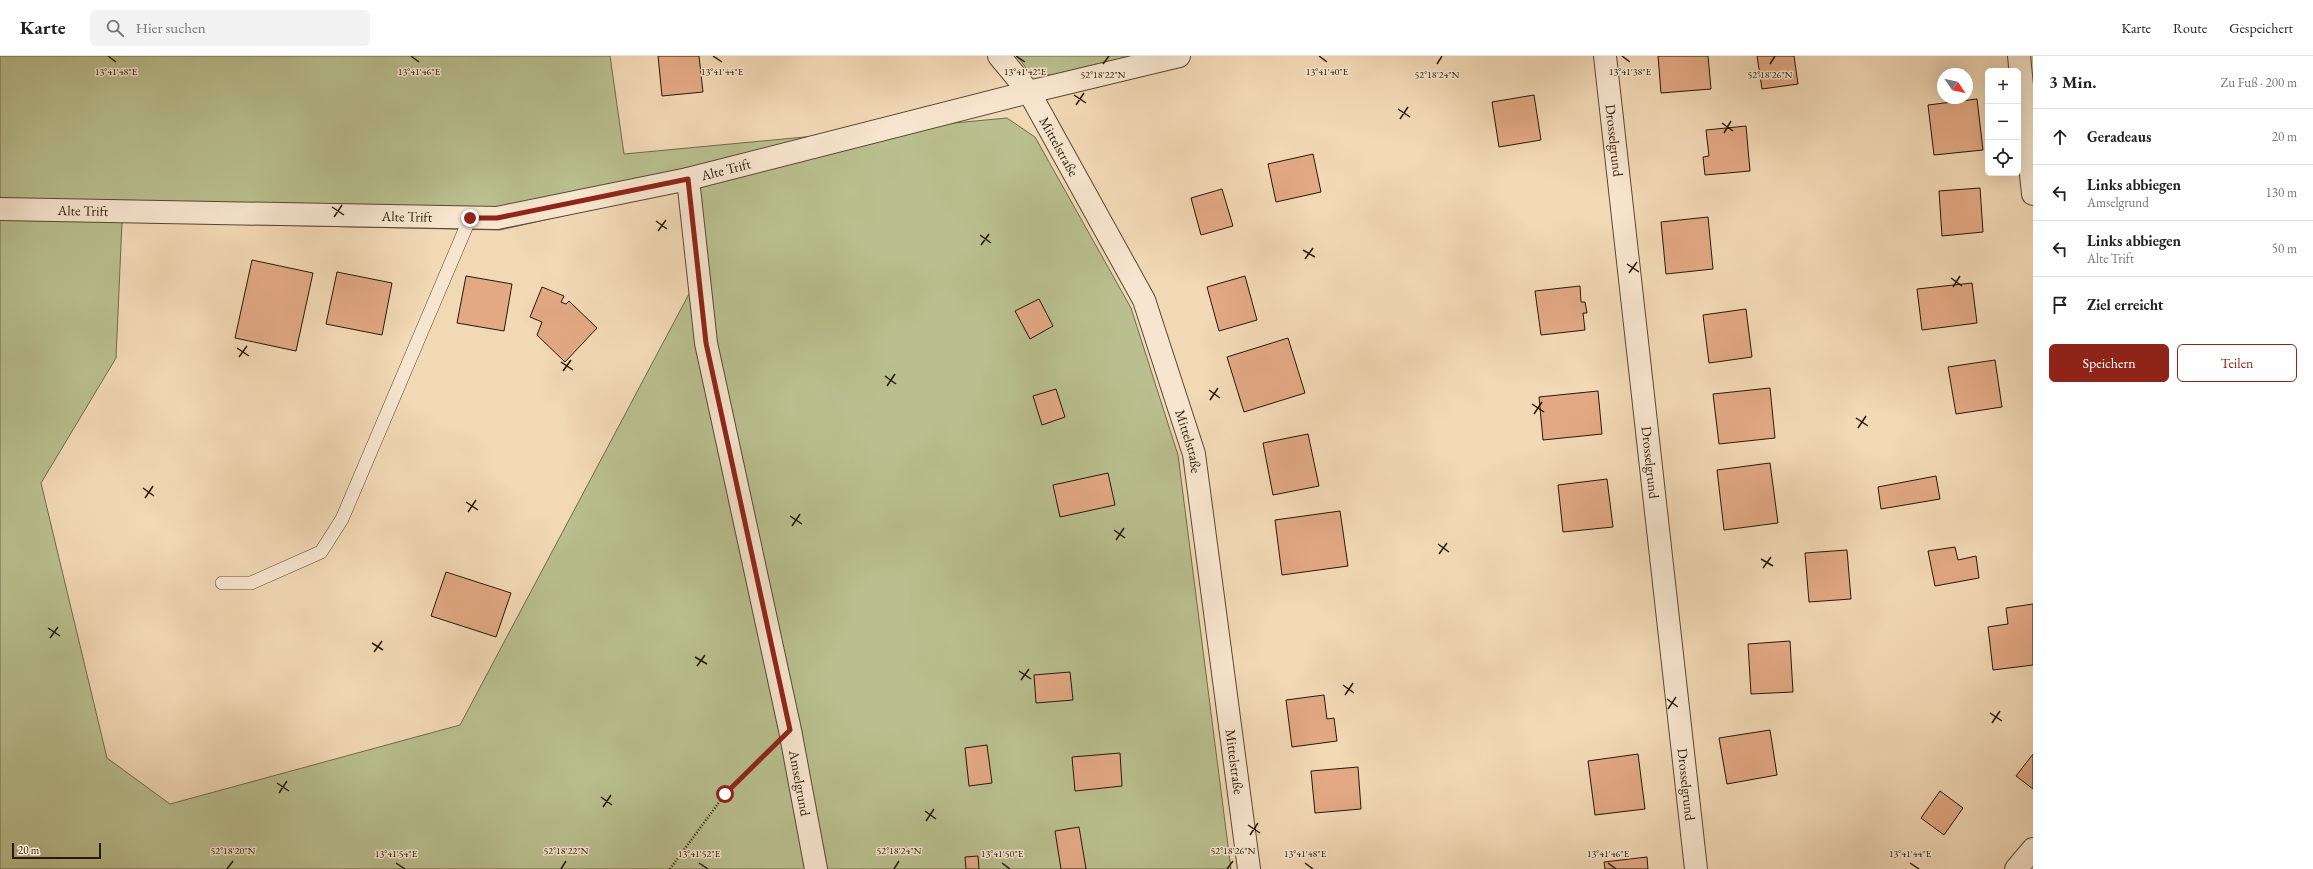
<!DOCTYPE html>
<html lang="de">
<head>
<meta charset="utf-8">
<style>
	:root { --surface:#fff; --page:#f2f2f2; --text:#222; --muted:#767676; --line:#e0e0e0; --accent:#8f2418 }
	body { margin:0; font-family:"EB Garamond",serif; background:var(--page); color:var(--text) }
	.controls { position:absolute; right:12px; top:12px; display:grid; overflow:hidden; border-radius:6px; box-shadow:0 4px 16px #0002 }
	.controls button { width:36px; height:36px; display:grid; place-items:center; padding:0; border:0; border-bottom:1px solid var(--line); background:var(--surface); color:var(--text); font:20px sans-serif }
	.compass { position:absolute; left:1937px; top:12px; width:36px; height:36px; border-radius:50%; background:var(--surface); box-shadow:0 4px 16px #0002; rotate:124deg }
	.scale { position:absolute; left:12px; bottom:10px; width:89px; box-sizing:border-box; padding-left:4px; border:2px solid #261805; border-top:0; font-size:11px; line-height:14px; white-space:nowrap; color:#261805; -webkit-text-stroke:3px #f7e6cf; paint-order:stroke }
	.stop { position:absolute; width:12px; height:12px; margin:-9px; border:3px solid #8f2418; border-radius:50%; background:#fff }
	.stop.end { background:#8f2418; border-color:#fff; box-shadow:0 1px 4px #0008 }
	.list { margin:0; padding:0; list-style:none }
	h2 { display:flex; justify-content:space-between; align-items:center; height:52px; margin:0; padding:0 16px; font-size:17px }
	h2 small { font-size:13px; font-weight:400; color:var(--muted) }
	.list li { display:grid; grid-template-columns:26px 1fr auto; gap:12px; align-items:center; box-sizing:border-box; height:56px; padding:0 16px; border-top:1px solid var(--line) }
	.list b { display:block; font-size:15px; white-space:nowrap }
	.list p { margin:0; font-size:13px; white-space:nowrap; color:var(--muted) }
	.list em { font-size:13px; font-style:normal; color:var(--muted) }
	.actions { display:flex; gap:8px; padding:12px 16px }
	.actions a { flex:1; padding:9px 0; border:1px solid var(--accent); border-radius:6px; text-align:center; font-size:14px; color:var(--accent) }
	.actions .main { background:var(--accent); color:#fff }
	.icon { flex:none; width:22px; height:22px; fill:none; stroke:currentColor; stroke-width:2; stroke-linecap:round; stroke-linejoin:round }
	.map { position:relative; flex:none; width:2033px; height:813px; overflow:hidden }
	header { display:flex; align-items:center; gap:24px; box-sizing:border-box; height:56px; padding:0 20px; background:var(--surface); border-bottom:1px solid var(--line) }
	header strong { font-size:19px }
	nav { display:flex; gap:22px; margin-inline-start:auto; font-size:14px }
	.search { width:280px; height:36px; background:var(--page); display:flex; align-items:center; gap:10px; box-sizing:border-box; padding:0 14px; border-radius:6px; color:var(--muted); font-size:15px }
	main { display:flex }
	aside { flex:1; background:var(--surface) }
	.map>svg:first-child { display:block }
	.green { fill:#b9bf8e; stroke:#706c4a; fill-rule:evenodd }
	.building { fill:#e2a984; stroke:#261805 }
	.lines { fill:none; stroke-linecap:round; stroke-linejoin:round }
	.lane-casing { stroke:#594831; stroke-width:14 }
	.street-casing { stroke:#594831; stroke-width:24 }
	.path { stroke:#261805; stroke-width:2.5; stroke-dasharray:1 2; stroke-linecap:butt }
	.lane { stroke:#f7e6cf; stroke-width:13 }
	.street { stroke:#f7e6cf; stroke-width:22 }
	.route { stroke:#8f2418; stroke-width:5 }
	.ticks { fill:none; stroke:#261805; stroke-width:1.5 }
	.labels { text-anchor:middle; dominant-baseline:central; stroke-width:3; stroke-linejoin:round; paint-order:stroke }
	.street-label { font-size:14px; fill:#261805; stroke:#f7e6cf }
	.ticks-label { font-size:10px; text-anchor:middle; fill:#261805; stroke:#f7e6cf; stroke-width:3; stroke-linejoin:round; paint-order:stroke }
</style>
</head>
<body>
<header>
<strong>Karte</strong>
<div class="search"><svg class="icon" aria-label="search" viewBox="0 0 24 24"><circle cx="10" cy="10" r="6"/><path d="M15 15l6 6"/></svg>Hier suchen</div>
<nav><a>Karte</a><a>Route</a><a>Gespeichert</a></nav>
</header>
<main>
<div class="map">
<svg width="2033" height="813" viewBox="0 0 2033 813">
	<rect width="100%" height="100%" fill="#f2d9b5"/>
	<filter id="stains"><feTurbulence type="fractalNoise" baseFrequency=".005" numOctaves="4"/><feColorMatrix values="0 0 0 0 .2 0 0 0 0 .09 0 0 0 0 .02 0 0 0 .5 -.17"/></filter>
	<radialGradient id="worn" r=".72"><stop offset=".6" stop-color="#630" stop-opacity="0"/><stop offset="1" stop-color="#630" stop-opacity=".3"/></radialGradient>
	<path class="green" d="M0,0h610l14,98 383,-36 28,19 96,171 47,147 53,414h-1231zM682,133l16,88 -238,448 -290,79 -63,-46 -66,-275 75,-125 6,-136 378,8z
		M1017,0h125l-86,20 -27,-4z"/>
	<path class="building" d="M658,0h41l4,36 -41,4z
		M1658,0h50l3,33 -50,4z
		M1757,0h37l4,28 -36,5z
		M1534,39l7,45 -42,7 -7,-45z
		M1977,43l6,51 -49,5 -6,-50z
		M1746,70l4,45 -45,4 -2,-18 6,-1 -3,-26z
		M1313,98l8,38 -45,10 -8,-38z
		M1980,132l3,44 -41,4 -3,-45z
		M1222,133l11,37 -32,9 -10,-37z
		M1708,161l5,52 -47,5 -5,-52z
		M252,204l61,13 -17,78 -61,-13z
		M337,216l55,11 -10,52 -56,-11z
		M466,220l46,8 -8,47 -47,-8z
		M1245,220l12,44 -38,11 -12,-44z
		M1972,227l5,40 -55,7 -5,-41z
		M1580,230l1,16h4l2,11h-4l2,17 -44,5 -6,-44z
		M542,231l22,9 -3,6 5,2 3,-3 28,27 -32,34 -28,-27 5,-13 -12,-5z
		M1039,243l14,27 -23,13 -15,-28z
		M1746,253l6,48 -43,6 -6,-48z
		M1288,282l17,55 -61,19 -17,-55z
		M1995,304l7,47 -46,7 -8,-47z
		M1770,332l5,50 -56,6 -6,-50z
		M1056,333l9,28 -23,8 -9,-29z
		M1598,335l4,43 -59,6 -4,-43z
		M1308,378l11,52 -46,9 -10,-52z
		M1770,407l8,60 -54,7 -7,-60z
		M1108,417l7,32 -55,12 -7,-32z
		M1936,420l4,23 -59,10 -3,-22z
		M1607,423l6,48 -50,5 -5,-47z
		M1340,455l8,55 -66,9 -7,-55z
		M1955,491l3,13 18,-4 3,22 -44,8 -7,-35z
		M1847,494l4,49 -42,3 -4,-49z
		M446,516l65,21 -15,44 -65,-21z
		M2033,548v61l-40,5 -5,-43 20,-3 -2,-16z
		M1790,585l3,51 -42,2 -3,-50z
		M1070,616l3,28 -37,3 -2,-28z
		M1324,639l3,24 7,-1 3,23 -45,6 -6,-47z
		M1770,674l7,45 -50,9 -8,-46z
		M987,689l5,38 -23,3 -4,-38z
		M1120,697l2,33 -47,5 -3,-34z
		M1638,698l7,55 -50,6 -7,-54z
		M2033,698v35l-17,-13z
		M1358,711l3,42 -46,4 -4,-42z
		M1940,735l23,17 -19,27 -23,-17z
		M1079,771l7,42h-25l-6,-38z
		M978,800l1,13h-13l-1,-12z
		M1647,801l1,12h-43l-1,-7z"/>
	<g class="lines">
		<g class="lane-casing">
			<path id="lane" d="M222,527h29l70,-31 21,-33 128,-301"/>
		</g>
		<g class="street-casing">
			<g id="street">
				<path id="s1" d="M999,0l30,36 115,208 50,154 55,415"/>
				<path id="s2" d="M1605,0l91,813"/>
				<path d="M2019,0l14,138"/>
				<path id="s3" d="M688,123l18,164 84,387 26,139"/>
				<path id="s4" d="M0,153l497,9 191,-39 341,-87 150,-36"/>
				<path d="M2016,813l17,-20"/>
			</g>
		</g>
		<path class="path" d="M670,813l55,-75 42,-41"/>
		<use href="#lane" class="lane"/>
		<use href="#street" class="street"/>
	</g>
	<g class="lines">
		<path class="route" d="M470,162h27l191,-39 18,164 84,387 -65,64"/>
	</g>
	<path class="ticks" d="M108,0l8,6M411,0l8,6M713,0l9,6M1016,0l9,6M1319,0l8,6M1622,0l8,6M1103,8l6,-8M1437,8l5,-8M1770,8l5,-8M1074,39l12,8M1076,49l8,-12M1398,53l12,8M1400,63l8,-12M1722,67l11,8M1724,77l7,-12M332,151l12,8M334,161l8,-12M656,165l11,8M658,175l8,-11M980,179l11,8M981,189l8,-11M1303,194l12,7M1305,203l8,-11M1627,208l12,8M1629,217l8,-11M1951,222l11,8M1953,231l7,-11M237,292l12,8M239,301l8,-11M561,306l12,8M563,315l8,-11M885,320l11,8M887,330l8,-12M1209,334l11,8M1210,344l8,-12M1532,348l12,8M1534,358l8,-12M1856,362l12,8M1858,372l8,-12M143,432l11,8M145,442l8,-12M466,446l12,8M468,456l8,-12M790,460l12,8M792,470l8,-12M1114,474l11,8M1116,484l8,-12M1438,488l11,8M1439,498l8,-11M1761,503l12,7M1763,512l8,-11M48,572l12,8M50,582l8,-11M372,587l11,7M374,596l8,-11M695,601l12,7M697,610l8,-11M1019,615l12,8M1021,624l8,-11M1343,629l11,8M1345,639l8,-12M1667,643l11,8M1668,653l8,-12M1990,657l12,8M1992,667l8,-12M277,727l12,8M279,737l8,-12M601,741l11,8M603,751l8,-12M925,755l11,8M926,765l8,-12M1248,769l12,8M1250,779l8,-12M396,807l9,6M699,807l9,6M1002,807l8,6M1305,807l8,6M1608,807l8,6M1910,807l9,6M227,813l6,-8M561,813l5,-8M894,813l5,-8M1227,813l6,-8"/>
	<g class="labels">
		<g class="street-label">
			<text stroke="none"><textPath href="#s2" startOffset="85">Drosselgrund</textPath></text>
			<text stroke="none"><textPath href="#s1" startOffset="109">Mittelstraße</textPath></text>
			<text stroke="none"><textPath href="#s4" startOffset="731">Alte Trift</textPath></text>
			<text stroke="none"><textPath href="#s4" startOffset="83">Alte Trift</textPath></text>
			<text stroke="none"><textPath href="#s4" startOffset="407">Alte Trift</textPath></text>
			<text stroke="none"><textPath href="#s1" startOffset="433">Mittelstraße</textPath></text>
			<text stroke="none"><textPath href="#s2" startOffset="409">Drosselgrund</textPath></text>
			<text stroke="none"><textPath href="#s1" startOffset="757">Mittelstraße</textPath></text>
			<text stroke="none"><textPath href="#s3" startOffset="615">Amselgrund</textPath></text>
			<text stroke="none"><textPath href="#s2" startOffset="733">Drosselgrund</textPath></text>
		</g>
	</g>
	<g class="ticks-label">
		<text x="722" y="19">13°41'44"E</text>
		<text x="1025" y="19">13°41'42"E</text>
		<text x="1327" y="19">13°41'40"E</text>
		<text x="1630" y="19">13°41'38"E</text>
		<text x="116" y="19">13°41'48"E</text>
		<text x="419" y="19">13°41'46"E</text>
		<text x="1103" y="22">52°18'22"N</text>
		<text x="1437" y="22">52°18'24"N</text>
		<text x="1770" y="22">52°18'26"N</text>
		<text x="233" y="798">52°18'20"N</text>
		<text x="566" y="798">52°18'22"N</text>
		<text x="899" y="798">52°18'24"N</text>
		<text x="1233" y="798">52°18'26"N</text>
		<text x="396" y="801">13°41'54"E</text>
		<text x="699" y="801">13°41'52"E</text>
		<text x="1002" y="801">13°41'50"E</text>
		<text x="1305" y="801">13°41'48"E</text>
		<text x="1608" y="801">13°41'46"E</text>
		<text x="1910" y="801">13°41'44"E</text>
	</g>
	<rect width="100%" height="100%" filter="url(#stains)"/>
	<rect width="100%" height="100%" fill="url(#worn)"/>
</svg>
<div class="controls">
<button>+</button>
<button>−</button>
<button><svg class="icon" aria-label="locate" viewBox="0 0 24 24"><circle cx="12" cy="12" r="6"/><path d="M12 2v4M12 18v4M2 12h4M18 12h4"/></svg></button>
</div>
<svg class="compass" viewBox="-18 -18 36 36"><path d="M0-13l5 13h-10z" fill="#e53935"/><path d="M0 13l5-13h-10z" fill="#767676"/></svg>
<div class="scale">20 m</div>
<div class="stop" style="left:725px;top:738px"></div>
<div class="stop end" style="left:470px;top:162px"></div>
</div>
<aside>
<h2>3 Min.<small>Zu Fuß · 200 m</small></h2>
<ul class="list">
<li><svg class="icon" aria-label="ahead" viewBox="0 0 24 24"><path d="M12 20V5M6 11l6-6 6 6"/></svg><div><b>Geradeaus</b></div><em>20 m</em></li>
<li><svg class="icon" aria-label="left" viewBox="0 0 24 24"><path d="M17 20v-9H6M10 6l-5 5 5 5"/></svg><div><b>Links abbiegen</b><p>Amselgrund</p></div><em>130 m</em></li>
<li><svg class="icon" aria-label="left" viewBox="0 0 24 24"><path d="M17 20v-9H6M10 6l-5 5 5 5"/></svg><div><b>Links abbiegen</b><p>Alte Trift</p></div><em>50 m</em></li>
<li><svg class="icon" aria-label="arrive" viewBox="0 0 24 24"><path d="M6 21V4h12l-3 4 3 4H6"/></svg><div><b>Ziel erreicht</b></div></li>
</ul>
<div class="actions"><a class="main">Speichern</a><a>Teilen</a></div>
</aside>
</main>
</body>
</html>
